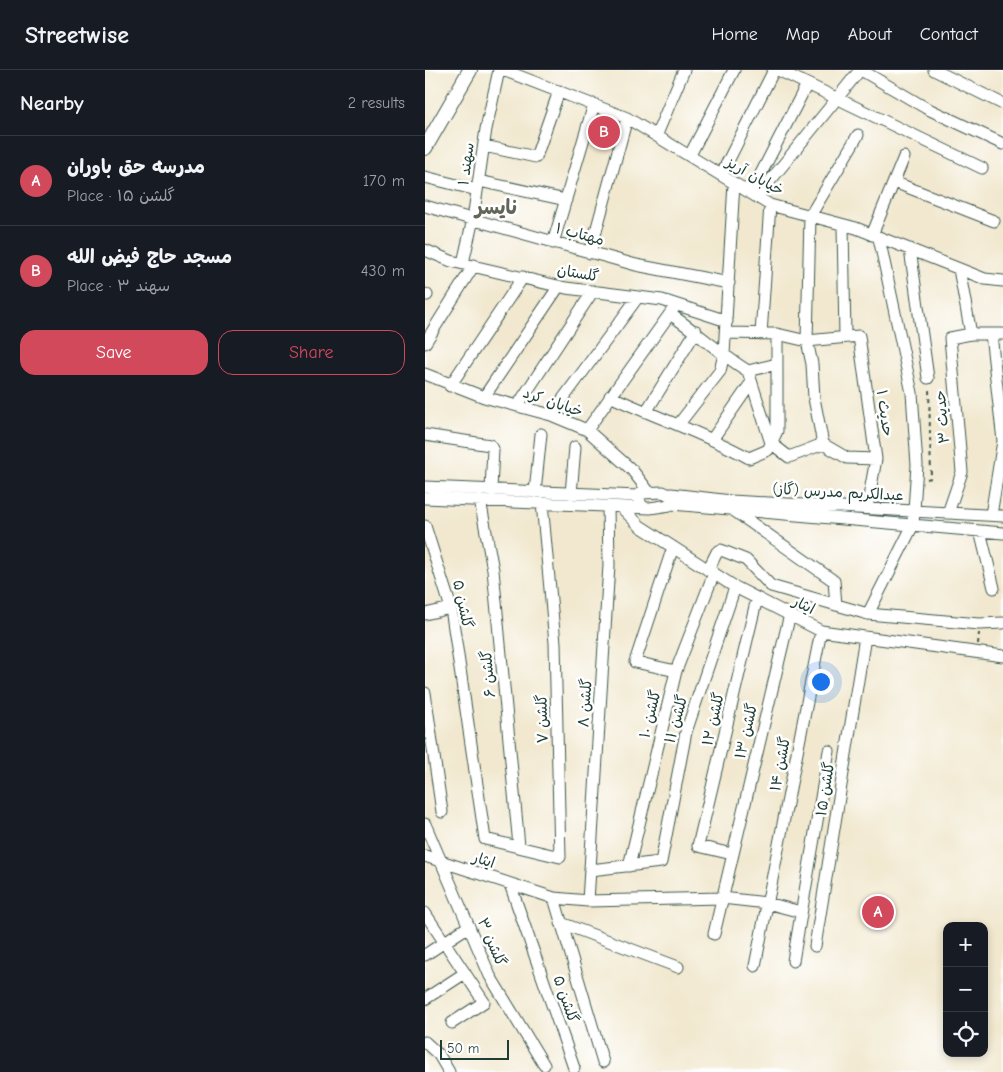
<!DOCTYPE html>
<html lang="en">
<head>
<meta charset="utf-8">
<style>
	:root { --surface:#171b24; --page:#20242c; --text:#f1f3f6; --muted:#9ea1a6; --line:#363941; --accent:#d1495b }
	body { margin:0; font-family:"Comic Neue","Playpen Sans Arabic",sans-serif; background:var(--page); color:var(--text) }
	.controls { position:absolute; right:15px; bottom:15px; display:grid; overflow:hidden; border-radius:10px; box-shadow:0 2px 8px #0003 }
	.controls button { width:45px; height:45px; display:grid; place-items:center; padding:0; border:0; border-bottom:1px solid var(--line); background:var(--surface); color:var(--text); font:25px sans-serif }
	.scale { position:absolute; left:15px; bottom:12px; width:69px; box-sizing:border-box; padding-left:5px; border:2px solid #1f3d34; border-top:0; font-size:14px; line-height:18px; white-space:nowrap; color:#1f3d34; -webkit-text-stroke:4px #fff; paint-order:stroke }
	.you { position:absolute; left:395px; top:611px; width:18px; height:18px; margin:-12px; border:4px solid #fff; border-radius:50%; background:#1a73e8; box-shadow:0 0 0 8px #1a73e833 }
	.badge { display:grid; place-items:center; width:32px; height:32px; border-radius:50%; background:var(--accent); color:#fff; font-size:16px; font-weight:700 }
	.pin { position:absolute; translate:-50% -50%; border:2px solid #fff; box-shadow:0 1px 5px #0006 }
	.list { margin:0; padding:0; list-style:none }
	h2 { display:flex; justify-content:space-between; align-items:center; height:65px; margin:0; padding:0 20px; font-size:21px }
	h2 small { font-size:16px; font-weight:400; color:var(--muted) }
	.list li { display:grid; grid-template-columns:32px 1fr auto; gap:15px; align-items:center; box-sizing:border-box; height:90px; padding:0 20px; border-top:1px solid var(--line) }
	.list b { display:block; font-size:19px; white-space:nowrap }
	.list p { margin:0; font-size:16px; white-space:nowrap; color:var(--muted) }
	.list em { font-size:16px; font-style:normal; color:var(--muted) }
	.actions { display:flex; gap:10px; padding:15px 20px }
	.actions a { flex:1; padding:11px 0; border:1px solid var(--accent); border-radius:15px; text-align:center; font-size:18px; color:var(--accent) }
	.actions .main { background:var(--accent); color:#fff }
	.icon { flex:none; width:28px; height:28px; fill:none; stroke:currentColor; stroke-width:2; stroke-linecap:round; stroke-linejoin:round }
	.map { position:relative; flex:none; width:578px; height:1002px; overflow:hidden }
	header { display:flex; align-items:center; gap:30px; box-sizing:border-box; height:70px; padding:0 25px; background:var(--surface); border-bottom:1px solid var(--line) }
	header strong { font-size:24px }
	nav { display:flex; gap:28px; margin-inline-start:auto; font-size:18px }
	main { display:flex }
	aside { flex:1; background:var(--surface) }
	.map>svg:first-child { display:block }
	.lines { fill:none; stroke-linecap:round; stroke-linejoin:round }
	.minor-casing { stroke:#3e574b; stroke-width:13 }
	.major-casing { stroke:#3e574b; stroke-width:16 }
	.path { stroke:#3e574b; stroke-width:2; stroke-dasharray:4 4; stroke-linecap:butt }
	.minor { stroke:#fff; stroke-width:11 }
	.major { stroke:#fff; stroke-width:14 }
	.labels { text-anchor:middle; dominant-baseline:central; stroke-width:5; stroke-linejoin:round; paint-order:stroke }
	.street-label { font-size:15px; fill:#1f3d34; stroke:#fff }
	.district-label { font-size:20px; font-weight:bold; fill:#626658; stroke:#fff }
</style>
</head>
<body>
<header>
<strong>Streetwise</strong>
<nav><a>Home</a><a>Map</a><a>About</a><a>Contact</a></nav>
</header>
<main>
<aside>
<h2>Nearby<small>2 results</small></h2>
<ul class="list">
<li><span class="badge">A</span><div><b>مدرسه حق باوران</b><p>Place · گلشن ۱۵</p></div><em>170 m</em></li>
<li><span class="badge">B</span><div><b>مسجد حاج فیض الله</b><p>Place · سهند ۳</p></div><em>430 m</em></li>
</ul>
<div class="actions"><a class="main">Save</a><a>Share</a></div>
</aside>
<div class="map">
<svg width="578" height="1002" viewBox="0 0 578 1002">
	<rect width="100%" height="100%" fill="#fff"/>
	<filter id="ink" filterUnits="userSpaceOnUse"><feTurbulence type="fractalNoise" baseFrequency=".02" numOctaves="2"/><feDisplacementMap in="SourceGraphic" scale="10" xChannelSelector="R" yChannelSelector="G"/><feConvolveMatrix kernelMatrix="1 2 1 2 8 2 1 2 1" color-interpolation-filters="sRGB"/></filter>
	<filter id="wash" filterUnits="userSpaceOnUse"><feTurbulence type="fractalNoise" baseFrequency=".0096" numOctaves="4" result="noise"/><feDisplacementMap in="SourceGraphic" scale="20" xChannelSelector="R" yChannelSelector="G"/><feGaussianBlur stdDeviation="1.12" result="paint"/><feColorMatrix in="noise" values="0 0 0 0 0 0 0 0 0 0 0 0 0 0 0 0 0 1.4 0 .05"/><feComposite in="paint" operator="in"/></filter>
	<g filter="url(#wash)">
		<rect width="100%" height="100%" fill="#f1e8cf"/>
	</g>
	<g filter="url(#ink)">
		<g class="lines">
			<g class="minor-casing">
				<path id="minor" d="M78,0l124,48 143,87 86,23 129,51 18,2
					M353,0l204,98
					M436,0l65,38 77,36
					M509,0l69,34
					M232,64l27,-64
					M59,76l52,11 23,-66
					M265,85l44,-85
					M296,105l53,-105
					M0,107l52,13
					M54,111l87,19
					M469,112l100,39
					M326,123l56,-109
					M332,127l103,-127
					M0,136l211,59 93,18
					M418,155l2,112
					M447,165l32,-78
					M128,173l41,-139
					M485,179l18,129
					M0,180l26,11 115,27 96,12 65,21
					M165,183l37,-135
					M38,193l10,-44 13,-90 13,-59
					M534,199l12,65
					M0,224l2,1
					M245,244c27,18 50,40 78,57l23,72
					M301,263l51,1 30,7 52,-5 17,123 -9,49
					M336,264l9,-129
					M566,264l12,107 -12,74
					M0,273l49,-78
					M323,301l29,-7
					M0,304l59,23 67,18 36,15 45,40 17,22
					M25,316l73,-109
					M185,326c47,22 94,37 139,62l19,-8 9,-19v-97
					M59,327l75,-111
					M93,335l75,-114
					M221,342l50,-81
					M126,345l87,-118
					M253,355l42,-54 4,-17 10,-171
					M162,360l87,-122
					M0,365l65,10 3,4 -2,41
					M288,368l38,-55
					M346,373l18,14 34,-13
					M398,374l-9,-46 -2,-34 -5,-23 3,-125 48,-81
					M398,374l24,14 29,1
					M0,417l213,9
					M110,422l6,-58
					M146,424l4,-47
					M246,424l60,7 272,15
					M0,428l225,10 20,-3 3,-5v-3l-10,-5 -22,1 -2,8 4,6
					M55,430l13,70 26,276
					M247,434l331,29
					M196,437l19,19 95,61 86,44 182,25
					M308,440l101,71 2,24
					M523,443l14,-41 -12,-134 21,-4h32
					M0,456l26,82 34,231 75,18 -5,-214 -13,-140
					M555,461l14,57
					M248,477l-38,115 41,9
					M283,500l9,-18 4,-2 25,10 25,26 97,28 111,10 24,-1
					M0,544l26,-6
					M443,544l45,-89 4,-60 -5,-72 -33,-155
					M0,623l17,119
					M0,754l65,152 54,89
					M307,784l-34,-8 59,-248
					M0,786l129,42 34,3 134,-3 45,5 34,9
					M204,796l47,-195 38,-98
					M165,800l71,-8 25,-130 49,-145
					M85,814l64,184
					M129,828l49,164
					M163,831l21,-336 -1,-59
					M0,843l59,89 -32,21
					M136,853l117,44
					M289,864l76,-320
					M390,876l50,-309
					M0,885l44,-29
					M368,891l36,-210
					M330,896l66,-335
					M0,929l40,-26
					M0,972l14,13 10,17"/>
			</g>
			<g class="major-casing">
				<path id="major" d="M0,78l45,-78"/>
			</g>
			<path class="path" d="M502,409l4,-1 -2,-90
				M553,574l1,-11"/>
			<use href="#minor" class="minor"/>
			<use href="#major" class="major"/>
		</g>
	</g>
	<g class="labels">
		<g class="street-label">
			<text transform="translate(41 94) rotate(-82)">سهند ۱</text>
			<text transform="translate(330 106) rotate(29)">خیابان آریز</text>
			<text transform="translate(155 164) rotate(15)">مهتاب ۱</text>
			<text transform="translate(153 203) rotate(10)">گلستان</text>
			<text transform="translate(128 332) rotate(19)">خیابان کرد</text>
			<text transform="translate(460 343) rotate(82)">حدیث ۱</text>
			<text transform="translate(517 347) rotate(-95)">حدیث ۳</text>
			<text transform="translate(413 422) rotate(3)">عبدالکریم مدرس (گاز)</text>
			<text transform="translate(38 534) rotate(78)">گلشن ۵</text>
			<text transform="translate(379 535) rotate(27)">ایثار</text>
			<text transform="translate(63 604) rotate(-95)">گلشن ۶</text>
			<text transform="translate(160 633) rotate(-86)">گلشن ۸</text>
			<text transform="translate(225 644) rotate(-76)">گلشن ۱۰</text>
			<text transform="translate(117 649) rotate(-91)">گلشن ۷</text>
			<text transform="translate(251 649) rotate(-74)">گلشن ۱۱</text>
			<text transform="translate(288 649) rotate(-77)">گلشن ۱۲</text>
			<text transform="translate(321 661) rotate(-77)">گلشن ۱۳</text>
			<text transform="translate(355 694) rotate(-79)">گلشن ۱۴</text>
			<text transform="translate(400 719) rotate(-81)">گلشن ۱۵</text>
			<text transform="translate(59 790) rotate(18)">ایثار</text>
			<text transform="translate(67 872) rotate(67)">گلشن ۳</text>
			<text transform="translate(141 929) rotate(71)">گلشن ۵</text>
		</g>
		<g class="district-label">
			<text x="71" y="137">نایسر</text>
		</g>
	</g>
</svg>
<div class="controls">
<button>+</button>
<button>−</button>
<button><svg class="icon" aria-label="locate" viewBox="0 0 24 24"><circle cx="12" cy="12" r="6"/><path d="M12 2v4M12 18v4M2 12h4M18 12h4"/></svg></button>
</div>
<div class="scale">50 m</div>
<div class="you"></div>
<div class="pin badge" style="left:453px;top:842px">A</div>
<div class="pin badge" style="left:179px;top:62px">B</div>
</div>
</main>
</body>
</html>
